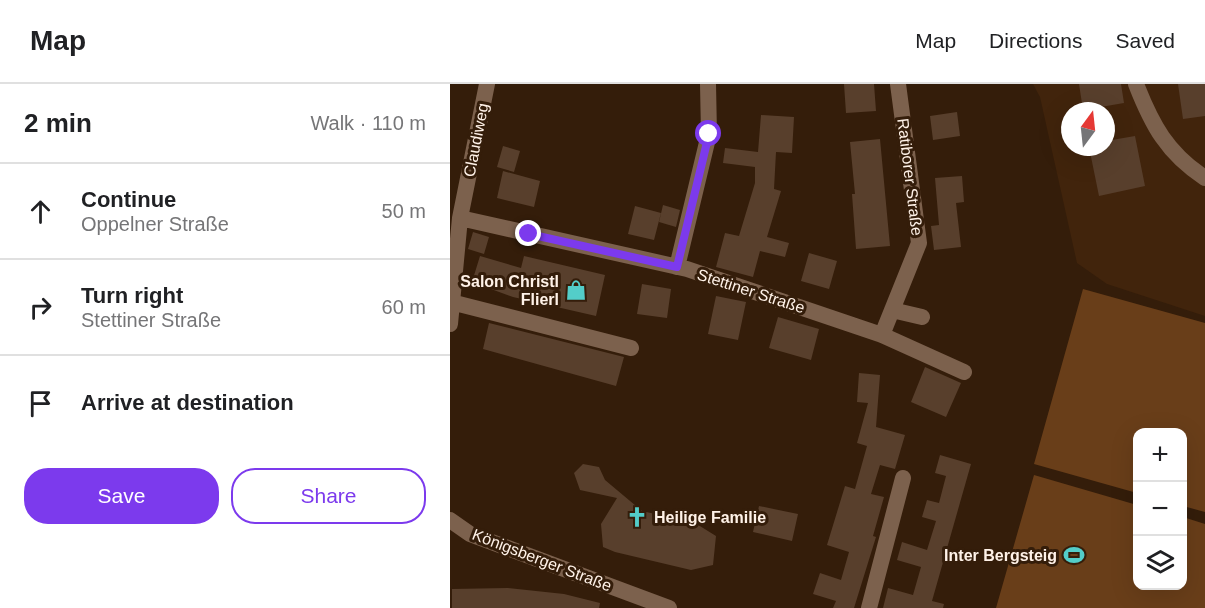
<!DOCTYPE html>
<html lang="en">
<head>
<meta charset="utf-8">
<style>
	:root { --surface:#fff; --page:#f6f6f6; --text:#202124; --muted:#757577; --line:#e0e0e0; --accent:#7c3aed }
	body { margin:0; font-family:Arial,sans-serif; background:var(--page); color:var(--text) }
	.controls { position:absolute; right:18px; bottom:18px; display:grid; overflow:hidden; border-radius:12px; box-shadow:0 6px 24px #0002 }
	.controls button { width:54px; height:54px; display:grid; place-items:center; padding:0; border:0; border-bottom:2px solid var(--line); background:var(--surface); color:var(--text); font:30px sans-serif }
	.compass { position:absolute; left:611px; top:18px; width:54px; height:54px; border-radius:50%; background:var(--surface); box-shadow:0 6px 24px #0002; rotate:15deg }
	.stop { position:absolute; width:18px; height:18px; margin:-14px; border:4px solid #7c3aed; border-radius:50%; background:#fff }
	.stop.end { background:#7c3aed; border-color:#fff; box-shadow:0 2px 6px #0008 }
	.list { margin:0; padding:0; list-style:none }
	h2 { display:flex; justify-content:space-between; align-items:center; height:78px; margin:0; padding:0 24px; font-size:26px }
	h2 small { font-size:20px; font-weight:400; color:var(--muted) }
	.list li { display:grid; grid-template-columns:39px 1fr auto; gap:18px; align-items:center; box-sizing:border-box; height:96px; padding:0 24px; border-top:2px solid var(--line) }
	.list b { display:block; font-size:22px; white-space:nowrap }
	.list p { margin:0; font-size:20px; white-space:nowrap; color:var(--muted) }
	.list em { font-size:20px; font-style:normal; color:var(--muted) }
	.actions { display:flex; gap:12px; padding:18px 24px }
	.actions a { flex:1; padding:14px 0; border:2px solid var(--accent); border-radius:24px; text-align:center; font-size:21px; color:var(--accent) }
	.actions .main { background:var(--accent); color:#fff }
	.icon { flex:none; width:33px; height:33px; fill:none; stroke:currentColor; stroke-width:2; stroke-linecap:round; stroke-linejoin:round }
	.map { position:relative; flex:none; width:755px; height:524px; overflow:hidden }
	header { display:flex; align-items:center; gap:36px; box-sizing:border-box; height:84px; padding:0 30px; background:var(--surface); border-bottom:2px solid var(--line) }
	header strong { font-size:28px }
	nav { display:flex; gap:33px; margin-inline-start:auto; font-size:21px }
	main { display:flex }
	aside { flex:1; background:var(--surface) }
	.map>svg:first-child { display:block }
	.built { fill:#41240c; fill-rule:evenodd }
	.garden { fill:#693e19 }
	.building { fill:#583f2c }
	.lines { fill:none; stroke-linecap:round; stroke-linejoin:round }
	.minor { stroke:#7c614d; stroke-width:16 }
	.route { stroke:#7c3aed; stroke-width:8 }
	.labels { text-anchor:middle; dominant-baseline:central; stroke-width:6; stroke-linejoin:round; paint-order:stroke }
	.street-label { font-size:16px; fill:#fff2e8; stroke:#341d0a }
	.poi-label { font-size:16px; font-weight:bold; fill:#fff2e8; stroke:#341d0a; text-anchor:end }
</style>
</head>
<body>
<header>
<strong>Map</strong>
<nav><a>Map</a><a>Directions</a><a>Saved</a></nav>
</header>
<main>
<aside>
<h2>2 min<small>Walk · 110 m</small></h2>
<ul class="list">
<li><svg class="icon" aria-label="ahead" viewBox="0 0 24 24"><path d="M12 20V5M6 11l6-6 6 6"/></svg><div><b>Continue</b><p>Oppelner Straße</p></div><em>50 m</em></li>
<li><svg class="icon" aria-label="right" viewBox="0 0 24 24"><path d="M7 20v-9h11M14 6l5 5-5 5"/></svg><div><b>Turn right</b><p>Stettiner Straße</p></div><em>60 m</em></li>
<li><svg class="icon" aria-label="arrive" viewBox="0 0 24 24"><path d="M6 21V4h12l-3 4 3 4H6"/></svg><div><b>Arrive at destination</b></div></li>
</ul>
<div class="actions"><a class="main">Save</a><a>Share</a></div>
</aside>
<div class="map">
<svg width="755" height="524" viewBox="0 0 755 524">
	<rect width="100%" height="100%" fill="#341d0a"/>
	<path class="built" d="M583,0h172v232l-98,-32 -30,-21 -37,-166zM620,27h36v36h-36z"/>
	<path class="garden" d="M633,205l122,34v189l-22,-6 -1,-74h-44l-1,61 -103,-29z
		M584,391l103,30 1,81h44l1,-69 22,7v84h-209z"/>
	<path class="building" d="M394,0h30l2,27 -30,2z
		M629,0h42l3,19 -41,7z
		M728,0h27v32l-22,3z
		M507,28l3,24 -27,4 -3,-24z
		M311,31l33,2 -2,36 -16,-1 -2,37 7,2 -14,46 22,6 -4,14 -25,-6 -7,26 -37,-10 9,-34 14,3 16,-53v-16l-32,-4 2,-15 33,4z
		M685,52l10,50 -46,10 -10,-49h17v-6z
		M430,55l10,107 -34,3 -4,-55h3l-5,-52z
		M53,62l17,5 -6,21 -17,-5z
		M53,87l37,10 -6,26 -37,-9z
		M512,92l2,26 -8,1 5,44 -27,3 -3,-24 8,-1 -4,-47z
		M213,121l17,5 -4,17 -17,-5z
		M185,122l26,7 -7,27 -26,-6z
		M23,148l16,5 -5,17 -16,-5z
		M359,169l28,8 -8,28 -28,-8z
		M30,172l41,12 3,-12 81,19 -9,41 -83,-19 -41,-15z
		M192,200l29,5 -4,29 -30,-4z
		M266,212l30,6 -8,38 -30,-6z
		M328,233l41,12 -8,31 -42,-12z
		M39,239l135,34 -8,29 -133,-37z
		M475,283l36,16 -15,34 -35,-15z
		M409,289l21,2 -4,52 29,8 -10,34 -15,-4 -9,29 13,3 -11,39 3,1 -22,71h-21l3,-7 -23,-7 7,-21 21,7 8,-28 -22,-7 18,-59 10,3 12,-43 -10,-3 11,-40 -11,-1z
		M490,371l31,9 -39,137 12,3 -1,4h-60l5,-20 25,7 8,-28 -24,-7 5,-18 25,8 9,-29 -14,-4 5,-17 12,3 7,-27 -11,-3z
		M133,380l16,3 6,13 37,31 53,12 21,13 -3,29 -22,5 -76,-18 -12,-5 -2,-23 16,-26 -37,-8 -6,-17z
		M309,422l39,8 -6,27 -39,-9z
		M58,504l56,6 36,9 -1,5h-147v-19z"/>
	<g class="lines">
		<path class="minor" d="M686,0c16,41 31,69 69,94
			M10,134l227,51 195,66 82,37
			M227,183l32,-133 -1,-50
			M1,218l180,46
			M442,226l30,7
			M0,240l10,-106 27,-134
			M432,251l37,-92 -21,-159
			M0,436l20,14 199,74
			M419,524l34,-130"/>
	</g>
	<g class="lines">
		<path class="route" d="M79,150l148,33 32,-133"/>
	</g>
	<defs>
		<g id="shop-bare" transform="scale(1.62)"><path d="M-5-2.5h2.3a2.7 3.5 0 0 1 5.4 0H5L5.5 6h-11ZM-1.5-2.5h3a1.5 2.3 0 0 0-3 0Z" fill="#53cdc9" stroke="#341d0a" stroke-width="2.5" paint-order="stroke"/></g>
		<g id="church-bare" transform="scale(1.62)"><path d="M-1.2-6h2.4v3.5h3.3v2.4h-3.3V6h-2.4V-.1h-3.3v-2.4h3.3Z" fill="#53cdc9" stroke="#341d0a" stroke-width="2.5" paint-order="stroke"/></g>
		<g id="stadium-bare" transform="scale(1.62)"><path d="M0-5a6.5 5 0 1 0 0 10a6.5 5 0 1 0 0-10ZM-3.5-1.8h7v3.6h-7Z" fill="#53cdc9" stroke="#341d0a" stroke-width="2.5" paint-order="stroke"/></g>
	</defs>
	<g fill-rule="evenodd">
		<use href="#shop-bare" x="126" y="206"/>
		<use href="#church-bare" x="187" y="433"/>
		<use href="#stadium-bare" x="624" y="471"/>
	</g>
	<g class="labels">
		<g class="street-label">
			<text transform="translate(26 56) rotate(-79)">Claudiweg</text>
			<text transform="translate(460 93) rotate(83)">Ratiborer Straße</text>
			<text transform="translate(301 207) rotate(18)">Stettiner Straße</text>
			<text transform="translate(92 476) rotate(21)">Königsberger Straße</text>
		</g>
		<g class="poi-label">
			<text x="109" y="197">Salon Christl<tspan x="109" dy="18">Flierl</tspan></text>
			<text x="204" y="433" text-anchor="start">Heilige Familie</text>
			<text x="607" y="471">Inter Bergsteig</text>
		</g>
	</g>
</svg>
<div class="controls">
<button>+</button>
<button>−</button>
<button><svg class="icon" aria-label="layers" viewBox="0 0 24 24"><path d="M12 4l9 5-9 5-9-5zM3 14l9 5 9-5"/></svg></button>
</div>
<svg class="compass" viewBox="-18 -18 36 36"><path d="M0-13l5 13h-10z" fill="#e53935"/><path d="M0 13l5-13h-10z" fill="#757577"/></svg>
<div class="stop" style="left:259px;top:50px"></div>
<div class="stop end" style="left:79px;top:150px"></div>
</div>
</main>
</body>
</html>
